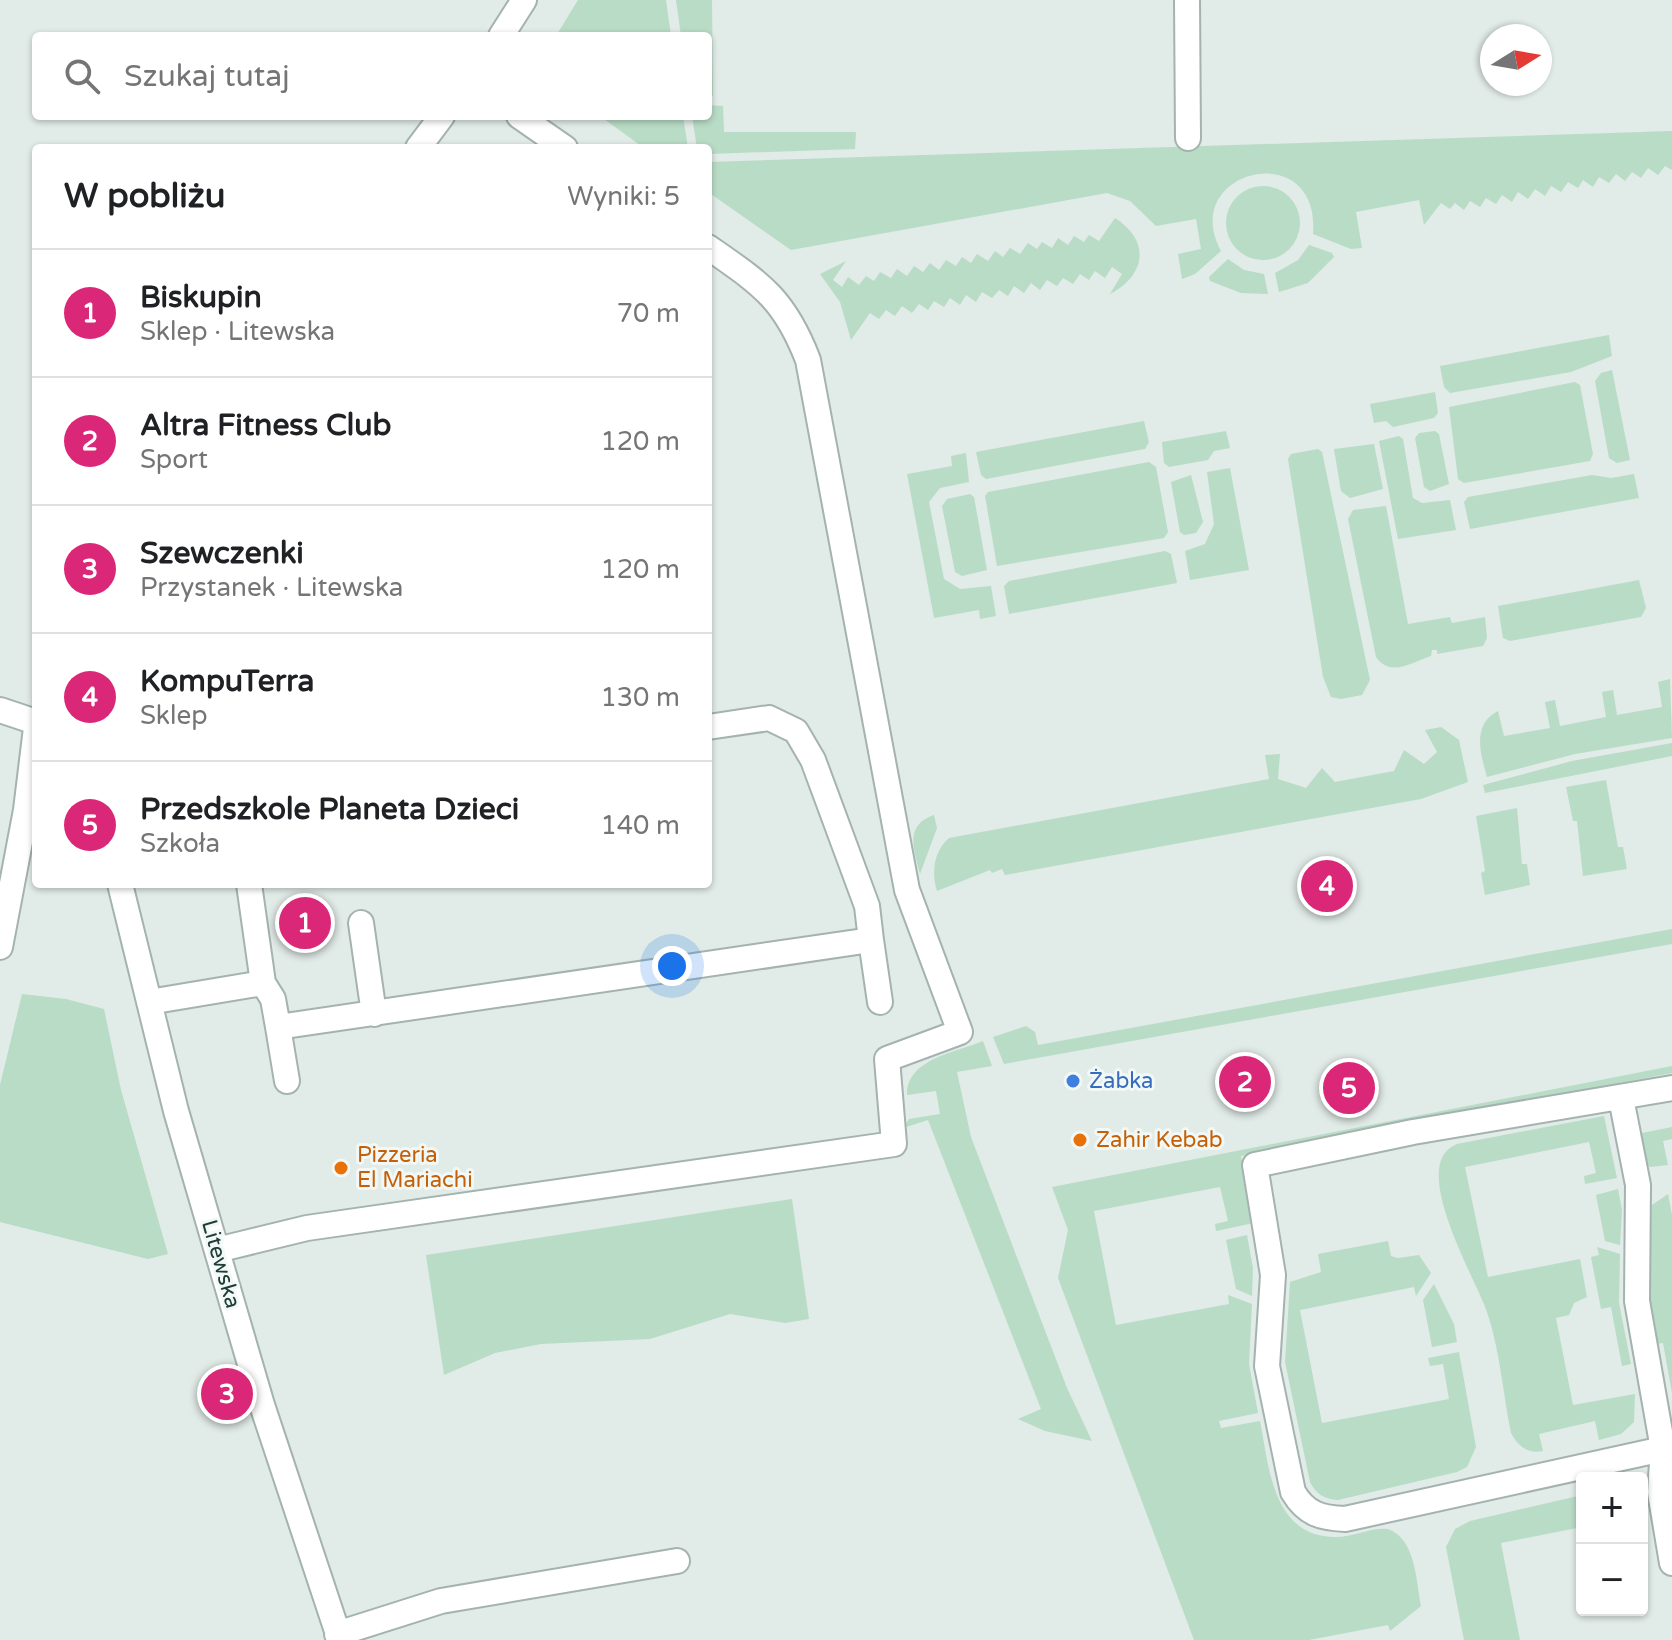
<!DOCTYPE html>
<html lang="pl">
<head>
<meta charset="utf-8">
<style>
	:root { --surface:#fff; --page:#f2f2f2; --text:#202124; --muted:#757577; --line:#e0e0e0; --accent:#db2777 }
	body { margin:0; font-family:"Varela Round",sans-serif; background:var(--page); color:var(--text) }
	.controls { position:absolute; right:24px; bottom:24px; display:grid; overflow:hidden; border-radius:8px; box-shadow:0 2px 6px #0004 }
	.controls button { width:72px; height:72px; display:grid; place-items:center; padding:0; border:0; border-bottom:2px solid var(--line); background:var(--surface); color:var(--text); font:40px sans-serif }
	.compass { position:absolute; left:1480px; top:24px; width:72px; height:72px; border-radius:50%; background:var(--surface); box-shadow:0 2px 6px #0004; rotate:79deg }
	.you { position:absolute; left:672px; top:966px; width:28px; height:28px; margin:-20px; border:6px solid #fff; border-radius:50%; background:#1a73e8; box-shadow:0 0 0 12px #1a73e833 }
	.badge { display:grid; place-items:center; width:52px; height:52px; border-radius:50%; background:var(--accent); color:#fff; font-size:26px; font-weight:700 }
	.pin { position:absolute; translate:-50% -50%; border:4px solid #fff; box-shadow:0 2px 8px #0006 }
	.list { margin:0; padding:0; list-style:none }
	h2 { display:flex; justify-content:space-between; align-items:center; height:104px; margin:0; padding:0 32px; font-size:34px }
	h2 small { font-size:26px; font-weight:400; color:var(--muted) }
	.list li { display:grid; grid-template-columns:52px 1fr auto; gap:24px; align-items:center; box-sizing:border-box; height:128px; padding:0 32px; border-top:2px solid var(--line) }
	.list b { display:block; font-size:30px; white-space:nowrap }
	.list p { margin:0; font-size:26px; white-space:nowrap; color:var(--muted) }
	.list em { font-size:26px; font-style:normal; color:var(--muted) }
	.icon { flex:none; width:44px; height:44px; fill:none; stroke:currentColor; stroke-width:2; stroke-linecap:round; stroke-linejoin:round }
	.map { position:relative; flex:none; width:1672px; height:1640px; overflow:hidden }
	.search { position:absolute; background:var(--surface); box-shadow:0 2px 6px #0004; left:32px; top:32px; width:680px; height:88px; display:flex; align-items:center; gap:20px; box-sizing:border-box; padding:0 28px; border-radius:8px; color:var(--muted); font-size:30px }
	.panel { position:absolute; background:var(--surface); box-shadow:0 2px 6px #0004; left:32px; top:144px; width:680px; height:744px; border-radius:8px }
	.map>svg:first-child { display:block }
	.green { fill:#b9dcc6 }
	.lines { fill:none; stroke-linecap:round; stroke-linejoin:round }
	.minor-casing { stroke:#a4b3af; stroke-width:28 }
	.minor { stroke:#fff; stroke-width:24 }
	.shop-dot { fill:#3f7fe0; stroke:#f1f8f5; stroke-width:3 }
	.food-dot { fill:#e8710a; stroke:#f1f8f5; stroke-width:3 }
	.labels { text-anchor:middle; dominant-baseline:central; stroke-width:6; stroke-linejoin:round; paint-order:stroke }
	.shop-label { font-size:22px; fill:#366cbe; stroke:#f1f8f5; text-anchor:start }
	.food-label { font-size:22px; fill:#c56008; stroke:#f1f8f5; text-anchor:start }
	.street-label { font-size:22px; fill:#213c37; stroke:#f1f8f5 }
</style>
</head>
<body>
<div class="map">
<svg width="1672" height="1640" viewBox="0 0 1672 1640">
	<rect width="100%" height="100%" fill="#e1ebe7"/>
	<path class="green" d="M578,0h88l5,36h-115z
		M676,0h36l1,96h-5v-60h-27z
		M708,105l15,1 1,26h132l-1,17 -147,5v-6h-11l-5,-32h16z
		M600,116h83l5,32h-44z
		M1672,131v39l-7,-4 -7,9 -10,-7 -7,10 -9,-6 -7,9 -9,-7 -7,9 -10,-6 -6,10 -10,-7 -5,8 -10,-6 -7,10 -10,-6 -6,10 -10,-7 -7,10 -10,-7 -6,10 -10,-7 -6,9 -10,-6 -6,9 -10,-6 -6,9 -9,-7 -5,6 -9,-6 -17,22 -5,-25 -63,12 6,36 -11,1 -38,-15c8,-99 -136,-64 -92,17l-26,23 -13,5 -4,-25 23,-5 -5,-30 -40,7 -26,-25 -23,-8 -316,57 -83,-58v-30z
		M1226 223a37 37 0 1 1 74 0a37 37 0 1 1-74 0Z
		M1115,218c36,23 31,57 -5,76l12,-20 -10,-7 -7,11 -10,-7 -6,9 -9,-6 -7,10 -10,-6 -6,8 -10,-6 -7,10 -9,-7 -7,10 -10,-7 -6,10 -9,-6 -7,8 -10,-6 -6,10 -10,-7 -6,10 -10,-7 -6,9 -10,-6 -6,9 -9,-6 -7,9 -10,-7 -7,10 -9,-6 -7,9 -9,-6 -19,27 -11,-38 -20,-28 26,-13 -13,19 9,7 6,-10 11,8 7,-9 8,5 6,-9 11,6 6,-9 10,7 7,-10 9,6 7,-9 9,7 7,-10 10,6 6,-9 9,6 6,-9 11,7 7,-10 8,6 7,-9 10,6 8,-11 9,6 5,-7 10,6 6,-10 10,7 6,-9 10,6 5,-7 10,6z
		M1309,245l23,8 2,4 -26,26 -29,9 -4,-19 23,-13z
		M1228,259l16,11 20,4 4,20 -27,-1 -31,-12 -1,-4z
		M1609,335l3,21 -41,16 -121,21 -6,-6 -4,-21z
		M1612,370l18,90 -13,3 -8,-5 -14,-77 6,-8z
		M1575,382l5,3 13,69 -3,7 -126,22 -6,-4 -9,-72z
		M1435,392l3,21 -4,5 -41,9 -7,-6 -12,2 -4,-19z
		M1144,421l5,21 -4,7 -159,30 -5,-4 -5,-23z
		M1226,431l4,17 -16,3 -6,9 -39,7 -5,-4 -2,-21z
		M1435,431l4,3 10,50 -19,7 -6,-4 -9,-49 4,-5z
		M1399,436l4,3 10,59 9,5 28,-3 6,30 -58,9 -19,-98z
		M1374,444l9,45 -33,9 -9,-7 -7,-42z
		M1318,449l4,3 48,228 -8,15 -21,4 -10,-2 -8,-20 -35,-218 3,-5z
		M966,453l3,29 -29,6 -11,14 15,77 16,10 31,-3 5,30 -16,3 -1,-9 -45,8 -27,-144 45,-8 -1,-10z
		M1149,462l7,5 12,65 -4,6 -167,28 -12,-70 3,-4z
		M1230,468l19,102 -59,10 -5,-29 20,-7 9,-20 -7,-52z
		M1634,474l5,24 -169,31 -6,-27 4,-5 124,-22 19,3z
		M1191,475l12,47 -7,11 -12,2 -4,-3 -9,-50z
		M970,494l4,3 13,73 -25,6 -7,-4 -13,-66 5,-7z
		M1386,506l22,118 42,-7 2,6 33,-6 2,21 -4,8 -46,8v-4h-5l-1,6c-19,6 -40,22 -55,1l-28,-138 5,-9z
		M1165,551l6,3 6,29 -168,31 -5,-28 5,-5z
		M1639,580l7,28 -5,9 -131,24 -7,-3 -5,-32z
		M1670,679l2,59 -97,16 -88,23c-7,-24 -15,-53 11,-66l6,25 46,-8 -5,-26 10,-2 5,26 46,-9 -4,-25 11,-2 4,25 45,-8 -4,-25z
		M1441,727l18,13 9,42 -47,17 -416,76 -3,-6 -10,4 -2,-3 -53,21c-6,-19 -3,-40 12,-53l320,-59 -4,-24 15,-1 -2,25 28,9 16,-20 13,14 59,-11 10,-21 20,14 13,-12 -12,-22z
		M1672,743v13l-187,37 -2,-8 89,-24z
		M1606,780l12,67h5l4,22 -44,7 -6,-55h-4l-7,-34z
		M1517,808l5,56h5l3,21 -45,10 -4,-22 4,-2 -9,-55z
		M934,815l3,13 -17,46c-6,-24 -16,-49 14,-59z
		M1672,929v15l-668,120 -11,-27 33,-11 9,6 3,13z
		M22,994l44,5 38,10 17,81 47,164 -20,5 -148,-37v-137z
		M983,1041l9,25 -35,6 14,65 96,251 25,53 -47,-10 -27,-12 23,-10 -113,-289 -25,8 6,-9 31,-5 -4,-23 -29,4c-1,-36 50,-43 76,-54z
		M1672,1066v7l-431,83 13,67 -38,8 -1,-7 13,-3 -8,-34 -126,24 22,114 113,-21 -1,-9 24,9 -3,60 9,49 -39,8 2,7 39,-7c9,45 12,114 73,116 19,1 37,-10 55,-8 28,10 28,52 33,77l-31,25 -2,-6 -79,15h-115l-136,-362 10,-48 -16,-43z
		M1604,1116l13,62 -32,6 -1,-8 12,-3 -7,-31 -124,25 23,110 92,-18 7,38 -13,6 -5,12 -13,3 17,87 62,-11 -1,28 -13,12 -22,6 -4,-19 -56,13 4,17c-16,3 -25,-5 -32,-18 -8,-39 -11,-83 -24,-121 -10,-31 -81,-149 -30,-168z
		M1672,1127v12l-9,2 5,24 -18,2 -5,-4 -8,-29z
		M1618,1189l4,21 -2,35 -15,-4 -9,-46z
		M1668,1194l4,21v178l-9,-50 -8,1 -7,-44 4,-95z
		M792,1199l17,120 -24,4 -55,-9 -80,25 -109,5 -46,9 -51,22 -18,-120z
		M1247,1235l6,33 -1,28 -16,-7 -10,-49z
		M1388,1241l3,15 7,2 21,-3 12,18 -15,23 -2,-9 -114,23 22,113 127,-24 -6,-35 -13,2 -2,-8 31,-6 17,95 -9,20 -10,5 -119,28c-14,-1 -22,-6 -28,-18l-25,-120 5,-80 31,-10 -3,-18z
		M1597,1247l23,7 -1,49 12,61 -9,2 -11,-59 -10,2 -10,-52 8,-2z
		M1434,1284l20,40 3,18 -25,5 -9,-47z
		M1582,1495v32l-81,16 19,97h-56l-18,-93 9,-18 15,-8z"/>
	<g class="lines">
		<g class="minor-casing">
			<path id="minor" d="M1187,0l1,138
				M501,36l23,-36
				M519,116l46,32
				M418,148l24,-32
				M0,710l36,12
				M120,884l56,227 86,294 78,235
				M249,884l14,99 10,16 5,28 593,-87 -4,-34 -54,-146 -17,-29 -27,-13 -61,9
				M361,923l13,91
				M871,940l9,62
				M0,947l26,-137 10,-82
				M149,1002l114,-19
				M278,1027l9,54
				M1672,1088l-259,44 -158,33 18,110 -6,91 26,126c13,22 28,26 52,27l327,-72
				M1621,1098l17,87 -1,116 26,148 -3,43 12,71
				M217,1250l90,-22 587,-84 -7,-85 73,-27 -53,-142 -99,-530c-24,-62 -47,-76 -100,-113
				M337,1634l104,-33 236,-40"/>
		</g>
		<use href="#minor" class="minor"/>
	</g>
	<circle class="shop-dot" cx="1073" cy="1081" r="8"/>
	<g class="food-dot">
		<circle cx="1080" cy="1140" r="8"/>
		<circle cx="341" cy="1168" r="8"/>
	</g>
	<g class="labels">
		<g class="shop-label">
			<text x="1089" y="1081">Żabka</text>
		</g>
		<g class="food-label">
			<text x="1096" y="1140">Zahir Kebab</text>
			<text x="357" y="1155">Pizzeria<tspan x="357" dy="25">El Mariachi</tspan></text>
		</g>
		<g class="street-label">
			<text transform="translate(221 1264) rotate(74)">Litewska</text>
		</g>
	</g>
</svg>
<div class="controls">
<button>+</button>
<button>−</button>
</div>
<svg class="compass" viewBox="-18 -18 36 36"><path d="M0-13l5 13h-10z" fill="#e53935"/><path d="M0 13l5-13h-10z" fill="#757577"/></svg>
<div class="you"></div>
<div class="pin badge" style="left:305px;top:923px">1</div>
<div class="pin badge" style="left:1245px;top:1082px">2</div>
<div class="pin badge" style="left:227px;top:1394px">3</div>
<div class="pin badge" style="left:1327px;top:886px">4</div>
<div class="pin badge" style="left:1349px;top:1088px">5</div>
<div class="search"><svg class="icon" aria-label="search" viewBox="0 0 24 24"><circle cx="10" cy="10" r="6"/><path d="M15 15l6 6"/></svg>Szukaj tutaj</div>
<section class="panel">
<h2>W pobliżu<small>Wyniki: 5</small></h2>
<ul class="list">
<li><span class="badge">1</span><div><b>Biskupin</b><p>Sklep · Litewska</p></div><em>70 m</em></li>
<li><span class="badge">2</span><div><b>Altra Fitness Club</b><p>Sport</p></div><em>120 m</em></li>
<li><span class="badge">3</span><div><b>Szewczenki</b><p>Przystanek · Litewska</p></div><em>120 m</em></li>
<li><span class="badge">4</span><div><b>KompuTerra</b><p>Sklep</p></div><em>130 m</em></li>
<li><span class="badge">5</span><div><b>Przedszkole Planeta Dzieci</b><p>Szkoła</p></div><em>140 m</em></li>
</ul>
</section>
</div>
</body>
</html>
